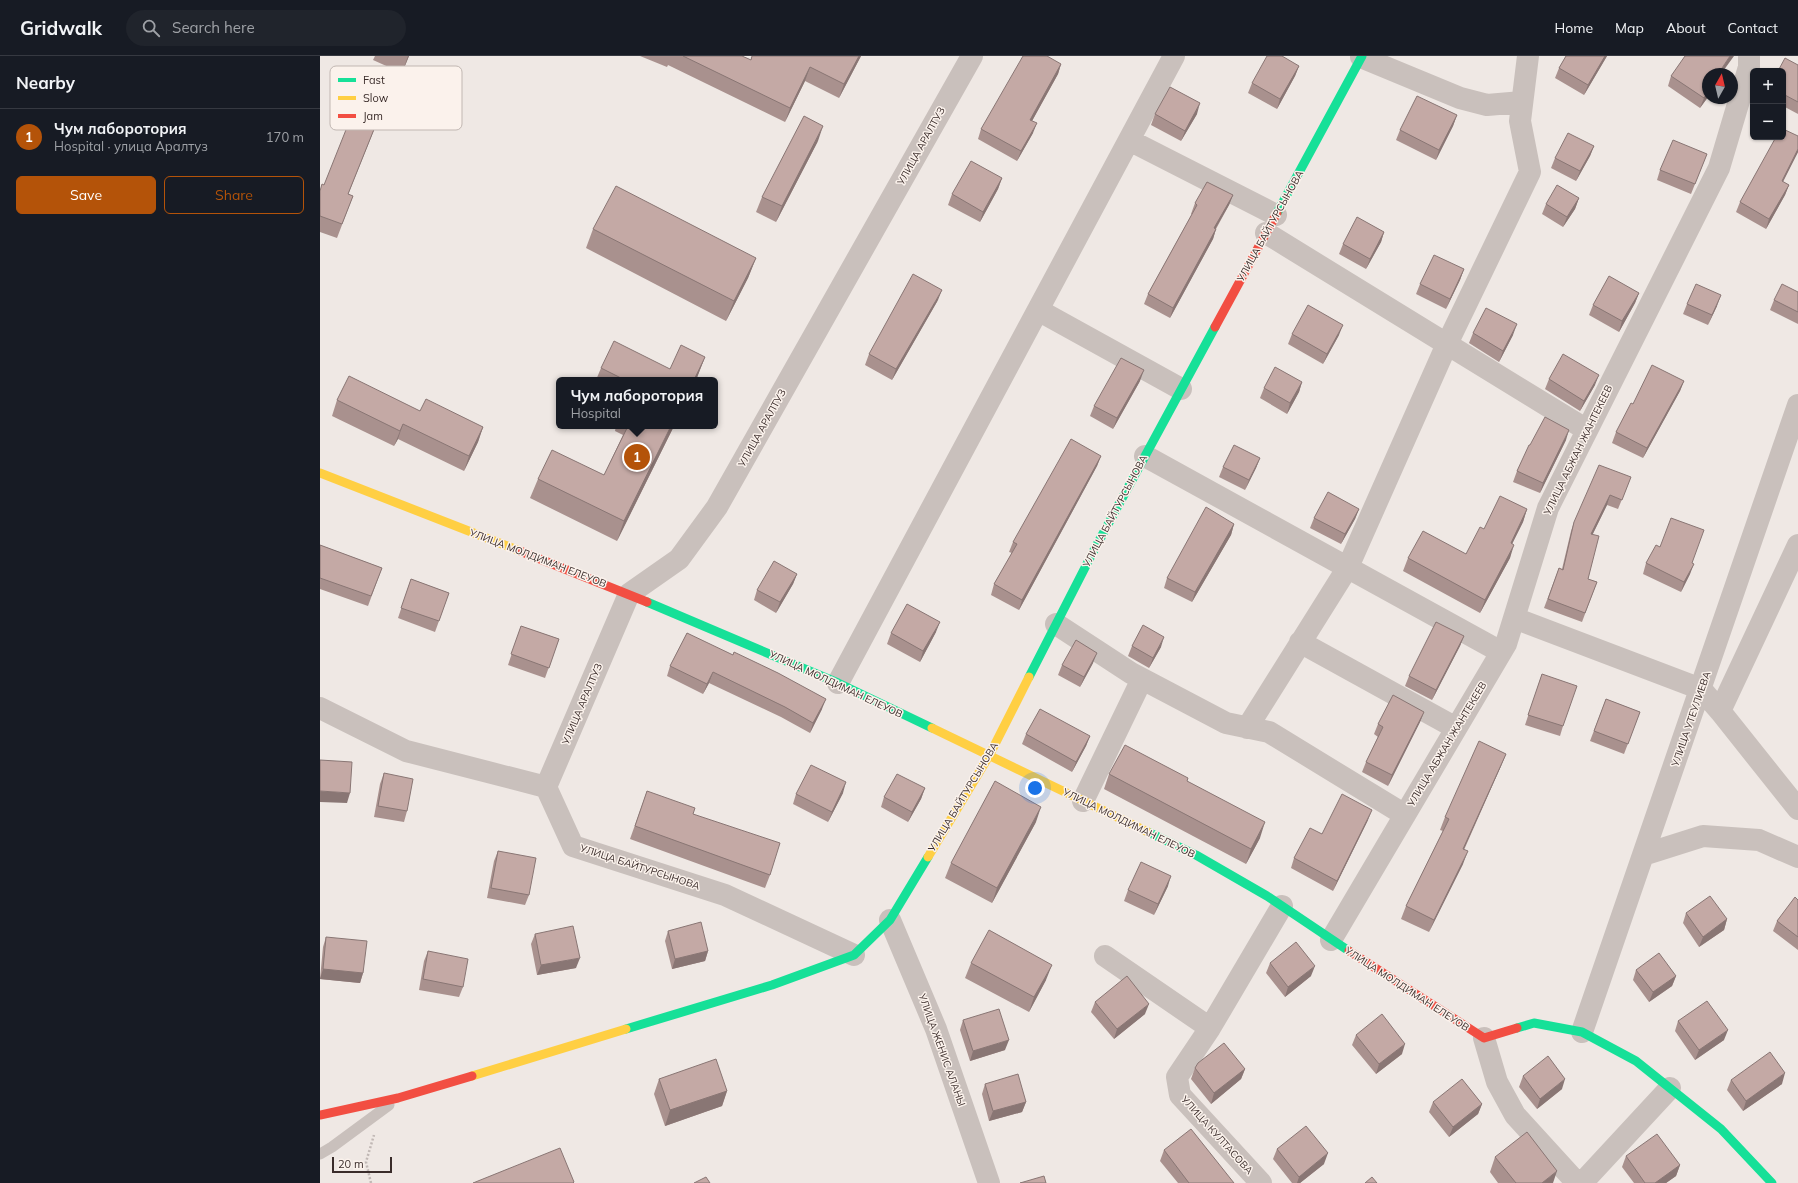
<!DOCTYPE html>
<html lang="en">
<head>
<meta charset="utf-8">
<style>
	:root { --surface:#171b24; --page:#20242c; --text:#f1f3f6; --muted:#9ea1a6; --line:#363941; --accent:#b45309 }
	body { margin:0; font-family:Mulish,sans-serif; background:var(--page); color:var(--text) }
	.controls { position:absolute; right:12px; top:12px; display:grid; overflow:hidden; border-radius:6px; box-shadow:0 1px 3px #0004 }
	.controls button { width:36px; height:36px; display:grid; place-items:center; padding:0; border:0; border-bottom:1px solid var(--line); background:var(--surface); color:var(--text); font:20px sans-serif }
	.compass { position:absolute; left:1382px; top:12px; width:36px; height:36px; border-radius:50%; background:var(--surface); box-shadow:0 1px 3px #0004; rotate:8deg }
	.scale { position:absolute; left:12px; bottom:10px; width:60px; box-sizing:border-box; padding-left:4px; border:2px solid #3a2c2a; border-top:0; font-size:11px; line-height:14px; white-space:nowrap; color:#3a2c2a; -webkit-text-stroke:3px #fbf2ec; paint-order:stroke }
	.you { position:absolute; left:715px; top:732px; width:14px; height:14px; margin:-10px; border:3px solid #fff; border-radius:50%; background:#1a73e8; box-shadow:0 0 0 6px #1a73e833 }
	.badge { display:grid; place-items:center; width:26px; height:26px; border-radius:50%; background:var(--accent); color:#fff; font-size:13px; font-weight:700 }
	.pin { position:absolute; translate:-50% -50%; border:2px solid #fff; box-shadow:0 1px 4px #0006 }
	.popup { position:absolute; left:236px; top:321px; width:162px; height:52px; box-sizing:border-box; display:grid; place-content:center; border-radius:6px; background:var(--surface); filter:drop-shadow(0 1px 3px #0005); font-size:13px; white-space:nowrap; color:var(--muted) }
	.popup b { font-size:15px; color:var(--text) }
	.popup::after { content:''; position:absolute; left:50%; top:100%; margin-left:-8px; border:8px solid transparent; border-top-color:var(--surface) }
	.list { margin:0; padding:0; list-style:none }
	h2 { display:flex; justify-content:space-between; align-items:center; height:52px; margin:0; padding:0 16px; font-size:17px }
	h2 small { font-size:13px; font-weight:400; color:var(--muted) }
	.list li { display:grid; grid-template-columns:26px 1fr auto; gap:12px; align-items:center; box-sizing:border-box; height:56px; padding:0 16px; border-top:1px solid var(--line) }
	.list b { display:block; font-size:15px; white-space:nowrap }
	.list p { margin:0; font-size:13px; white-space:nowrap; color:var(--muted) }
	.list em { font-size:13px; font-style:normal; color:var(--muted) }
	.actions { display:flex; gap:8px; padding:12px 16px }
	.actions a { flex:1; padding:9px 0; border:1px solid var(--accent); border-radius:6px; text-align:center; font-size:14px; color:var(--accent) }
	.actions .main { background:var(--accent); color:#fff }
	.icon { flex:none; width:22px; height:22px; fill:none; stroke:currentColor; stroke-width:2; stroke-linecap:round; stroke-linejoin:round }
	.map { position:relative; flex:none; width:1478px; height:1127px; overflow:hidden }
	header { display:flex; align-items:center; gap:24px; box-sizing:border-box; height:56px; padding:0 20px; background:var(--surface); border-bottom:1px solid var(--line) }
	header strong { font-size:19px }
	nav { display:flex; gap:22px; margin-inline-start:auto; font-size:14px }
	.search { width:280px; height:36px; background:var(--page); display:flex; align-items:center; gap:10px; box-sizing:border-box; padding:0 14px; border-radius:22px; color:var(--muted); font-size:15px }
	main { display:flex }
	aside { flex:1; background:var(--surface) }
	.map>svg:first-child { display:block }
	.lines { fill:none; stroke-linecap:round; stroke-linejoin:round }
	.path { stroke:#c1b8b5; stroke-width:2.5; stroke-dasharray:2 2; stroke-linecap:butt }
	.lane { stroke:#c9c0bc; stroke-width:11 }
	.street { stroke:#c9c0bc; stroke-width:22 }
	.fast { stroke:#16e098; stroke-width:9 }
	.slow { stroke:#ffcf43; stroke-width:9 }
	.jam { stroke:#f24e42; stroke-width:9 }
	.wall { fill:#a9918e }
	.shaded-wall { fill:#897674 }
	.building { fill:#c4a9a5; stroke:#897674 }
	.labels { text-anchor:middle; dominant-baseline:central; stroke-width:3; stroke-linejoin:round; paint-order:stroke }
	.street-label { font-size:10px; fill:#3a2c2a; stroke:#fbf2ec }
	.key { fill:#fbf2ec; stroke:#c1b7b2; stroke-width:1 }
	.key-label { font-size:11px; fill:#3a2c2a }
</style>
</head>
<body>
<header>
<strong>Gridwalk</strong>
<div class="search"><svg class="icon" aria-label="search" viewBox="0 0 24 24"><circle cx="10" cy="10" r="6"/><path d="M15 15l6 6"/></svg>Search here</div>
<nav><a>Home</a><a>Map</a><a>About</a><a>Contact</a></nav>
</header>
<main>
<aside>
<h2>Nearby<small></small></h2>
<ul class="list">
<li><span class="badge">1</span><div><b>Чум лаборотория</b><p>Hospital · улица Аралтуз</p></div><em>170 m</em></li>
</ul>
<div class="actions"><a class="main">Save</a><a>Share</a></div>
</aside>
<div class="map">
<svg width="1478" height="1127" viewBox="0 0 1478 1127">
	<rect width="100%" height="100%" fill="#efe8e4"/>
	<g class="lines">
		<path class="path" d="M51,1127l-5,-21 8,-27"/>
		<path class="lane" d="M0,1098l12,-7 57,-42"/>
		<path class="street" d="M1041,1l99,41 27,7 35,-3
			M809,84l147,75
			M946,177l321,197
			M718,254l143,79
			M825,400l356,196
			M1194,562l187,71 19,22 78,98
			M736,568l75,49 95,50 43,9 136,83
			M980,586l156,86
			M518,627l336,-627
			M0,652l86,43 140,36 27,59 152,49 129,60
			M1400,655l78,-166
			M927,672l101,-161 99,-223 83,-172 -10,-51 8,-65
			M226,731l83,-193 50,-35 38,-52 255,-451
			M763,745l59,-122
			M1323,799l60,-19 56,4 39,17
			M570,864l46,109 53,154
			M1011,884l175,-296 42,-136 171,-340 30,-101v-11
			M785,900l105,72 -33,49 3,18 81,88
			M890,972l72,-122
			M1262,976l216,-627
			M1164,982l13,44 18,33 62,68
			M1262,1127l88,-95"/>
		<path class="fast" d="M957,157l85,-157
			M327,546l191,81 94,45
			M709,621l64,-125 122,-225
			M828,776l48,23 71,41 82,55
			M1197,972l17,-5 48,9 54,29 85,68 51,54
			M306,973l146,-44 82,-30 36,-35 38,-63"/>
		<path class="slow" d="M0,417l200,78
			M612,672l216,104
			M608,801l61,-101 40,-79
			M152,1020l154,-47"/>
		<path class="jam" d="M895,271l62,-114
			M200,495l127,51
			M1029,895l135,87 33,-10
			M0,1059l78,-17 74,-22"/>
	</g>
	<path class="wall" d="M55,0h34l-7,17 -29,-13z
		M320,0h102l9,4 1,-4h109l-22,42 -34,-17 -20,41 -117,-57 -1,2z
		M1246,0h41l-23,39 -29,-17 4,-10z
		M741,8l-3,10 -26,47 1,12 -16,28 -39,-22 3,-10z
		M1478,9v49l-15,-8v-35z
		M979,10l-4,10 -18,33 -29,-16 4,-10z
		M1388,18v23l-8,11 -32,-22 3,-10z
		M71,31l-43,107 5,2 -16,42 -17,-6v-41z
		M835,58h42l-16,27 -30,-16z
		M1137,59l-4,11 -17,34 -40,-20 4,-10z
		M1478,80v16l-15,30 6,3 -4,10 -19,34 -30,-17 4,-10z
		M498,85l-42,81 -20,-10 6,-15z
		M1274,90l-4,10 -14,25 -25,-13 4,-10z
		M1387,98l-16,40 -34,-14 3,-10z
		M682,122l-4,11 -18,33 -32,-17 4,-11z
		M913,139l-4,10 -13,24 -3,10 -43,79 -26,-14 4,-10 44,-80h-1l4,-11z
		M1259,142l-4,11 -12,18 -21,-13 4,-10z
		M273,173l163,29 -8,20 -22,43 -140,-73z
		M1064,176l-3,10 -15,27 -27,-15 4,-10z
		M1144,213l-4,11 -14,29 -30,-15 4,-10z
		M1478,236v32l-28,-14 4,-10z
		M1319,237l-4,10 -16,29 -30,-17 4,-10z
		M618,244l-46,80 -27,-15 4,-11z
		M1367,248l30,2 -9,19 -25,-11z
		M1153,277l40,2 -14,27 -30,-19z
		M972,278l47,1 -16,29 -35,-20z
		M385,301l-9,23h-100l5,-12 69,1z
		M1229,323l46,6 -15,26 -35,-22z
		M820,325l-27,48 -23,-13 4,-10z
		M1364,325l-4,10 -37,67 -31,-15 4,-11 17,-28z
		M982,326l-3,10 -12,22 -27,-16 4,-10z
		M17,344l83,11 63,16 -5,15 -14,29 -66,-32 -4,7 -62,-30z
		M296,370h58l-57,115 -87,-43 8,-19 66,-4 19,-40 -8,-4z
		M1246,384l-26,53 -27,-11 4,-11 13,-26z
		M781,400l-4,10 -78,144 -28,-15 3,-11 18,-31 -3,-1 4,-10z
		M940,402l-4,10 -11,22 -26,-13 4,-10z
		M1311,421l-13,32 -11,-4 -15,30 -4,44 9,3 -15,40 -38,-14 15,-40 3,1 9,-38 3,-9z
		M1039,453l-4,10 -14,25 -31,-16 4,-10z
		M1207,453l-4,13 -11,22 -2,14 -30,55 -77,-42 5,-13 58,-4 18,-25z
		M914,468l-3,11 -39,67 -28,-14 3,-10z
		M0,489l62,23 -14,38 -48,-17z
		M1340,491l32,16 -2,11 -9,18 -38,-18 3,-11z
		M477,518l-4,10 -17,29 -22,-13 3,-10z
		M91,523l38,14 -14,39 -37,-14z
		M201,570l38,13 -14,39 -37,-13z
		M616,576l-16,30 -33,-18 4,-11z
		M367,577l135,76 -12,24 -29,-16 -72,-34 -6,11 -36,-18 3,-10z
		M1144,580l-4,10 -28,54 -27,-14 4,-10z
		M812,590l29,1 -12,21 -21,-12z
		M773,607l-13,24 -22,-12 4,-10z
		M1222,618l21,52 -3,10 -35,-11z
		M1286,643l34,13 -16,42 -34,-13z
		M1104,656l-4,10 -32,64 -26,-14 4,-10 12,-25 -4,-3 4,-10z
		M706,678l64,2 -4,10 -14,26 -50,-28z
		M1186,698l-5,12 -37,84 -1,14 -34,68 -28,-13 5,-13 37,-75 -3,-1 5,-13z
		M64,717l23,38 -3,11 -30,-5 6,-33z
		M789,718l78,7 73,57 -14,26 -142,-75z
		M605,732l-4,11 -13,23 -27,-15 3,-10z
		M327,735l123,84 -5,13 -135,-49z
		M523,737l-15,29 -35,-18 3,-10z
		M1048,764l-35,71 -42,-23 3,-10 28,-24z
		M716,766l-44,81 -47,-25 6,-15z
		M178,795l31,44 -4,10 -38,-7 7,-37z
		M848,830l-14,29 -30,-14 4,-11z
		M1478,844v50l-25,-19 4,-10z
		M1366,857l41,6 -3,11 -25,17 -16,-24z
		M348,875l40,20 -3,10 -33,8 -7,-28z
		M215,878l41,34 -39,7 -6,-31z
		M6,881l37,36 -3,10 -40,-4 3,-32z
		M108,895l35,36 -4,10 -40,-7 5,-29z
		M651,907l75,17 -17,32 -64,-34z
		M950,907l41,13 -26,21 -19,-24z
		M1316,914l40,6 -4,10 -23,16 -16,-22z
		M775,946l50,12 -31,25 -23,-27z
		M643,964l42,30 -35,11 -10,-31z
		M1358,965l46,19 -29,20 -20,-29z
		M1036,979l46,19 -26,20 -24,-29z
		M875,1012l50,1 -4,10 -30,25 -20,-25z
		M1203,1020l39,13 -25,20 -18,-22z
		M339,1023l68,12 -5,15 -57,20 -11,-32z
		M1411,1024l51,4 -39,27 -16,-21z
		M665,1028l41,18 -4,10 -33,9 -7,-27z
		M1113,1046l49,2 -4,10 -29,23 -20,-25z
		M957,1093l47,15 -24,19h-8l-19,-24z
		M844,1094l70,33h-56l-18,-22z
		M1306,1100l54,9 -4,11 -10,7h-32l-12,-16z
		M1175,1101l58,26h-55l-8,-11z"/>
	<path class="shaded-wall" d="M88,0h1l-7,17z
		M539,0h2l-22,42 5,-14z
		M1285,0h2l-23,39 4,-10z
		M1410,0h4l-13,18h-3z
		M741,8l-3,10 -31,56 3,-10z
		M979,10l-4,10 -18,33 3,-10z
		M490,11l-5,14 -20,41 5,-14z
		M71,31l-5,13 -43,107 5,-13z
		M1388,36v5l-8,11 4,-10z
		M880,47l-3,11 -16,27 4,-10z
		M1137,59l-4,11 -17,34 3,-10z
		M717,67l-4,10 -16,28 4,-10z
		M503,70l-5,15 -42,81 6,-16z
		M1274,90l-4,10 -14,25 4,-10z
		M1478,93v3l-20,39 4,-10z
		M682,122l-4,11 -18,33 3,-10z
		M1469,129l-4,10 -19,34 3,-10z
		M913,139l-4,10 -19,33 4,-10z
		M1259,142l-4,11 -12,18 4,-10z
		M896,173l-3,10 -43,79 3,-10z
		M1064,176l-3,10 -15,27 4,-10z
		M436,202l-8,20 -22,43 8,-20z
		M1144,213l-4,11 -14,29 4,-10z
		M622,234l-4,10 -46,80 4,-11z
		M1319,237l-4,10 -16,29 3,-11z
		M1401,239l-4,11 -9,19 4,-10z
		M1197,268l-4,11 -14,27 4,-11z
		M1023,269l-4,10 -16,29 4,-10z
		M385,301l-9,23h-2z
		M824,314l-4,11 -27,48 4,-11z
		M1279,319l-4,10 -15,26 4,-10z
		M1364,325l-4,10 -37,67 4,-10z
		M982,326l-3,10 -12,22 3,-11z
		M83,368l-5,15 -4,7 6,-15z
		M351,370h3l-57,115 7,-20z
		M163,371l-5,15 -14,29 5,-15z
		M1249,374l-3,10 -26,53 3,-10z
		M781,400l-4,10 -78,144 3,-10z
		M940,402l-4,10 -11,22 4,-10z
		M1290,439l-3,10 -19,39 3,-10z
		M1039,453l-4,10 -14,25 4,-10z
		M1207,453l-4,13 -17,34 5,-13z
		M914,468l-3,11 -39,67 3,-10z
		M1194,489l-4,13 -30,55 5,-13z
		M1374,508l-4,10 -9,18 3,-10z
		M477,518l-4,10 -17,29 4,-11z
		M620,566l-4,10 -16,30 3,-11z
		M1144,580l-4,10 -28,54 4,-10z
		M844,581l-3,10 -12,21 4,-10z
		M777,597l-4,10 -13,24 4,-10z
		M393,616l-4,11 -6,11 4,-10z
		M506,643l-4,10 -12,24 3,-10z
		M1104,656l-4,10 -32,64 4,-11z
		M770,680l-4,10 -14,26 4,-10z
		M1186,698l-5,12 -43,96 5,-13z
		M526,726l-3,11 -15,29 4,-10z
		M605,732l-4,11 -13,23 4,-10z
		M0,735l30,2 -3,10 -27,-1z
		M721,751l-5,15 -44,81 5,-15z
		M1052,754l-4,10 -35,71 4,-10z
		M945,766l-5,16 -14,26 5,-15z
		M1148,795l-5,13 -34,68 5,-12z
		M851,820l-3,10 -14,29 4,-11z
		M1407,863l-3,11 -25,17 4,-10z
		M388,895l-3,10 -33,8 3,-10z
		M260,902l-4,10 -39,7 4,-10z
		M732,909l-6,15 -17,32 5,-15z
		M995,910l-4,10 -26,21 3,-10z
		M3,913l40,4 -3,10 -40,-4z
		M1356,920l-4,10 -23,16 4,-10z
		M829,948l-4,10 -31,25 3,-10z
		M1408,974l-4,10 -29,20 4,-10z
		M689,984l-4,10 -35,11 3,-10z
		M1085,988l-3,10 -26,20 3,-10z
		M925,1013l-4,10 -30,25 3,-11z
		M1465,1017l-3,11 -39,27 3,-10z
		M1245,1023l-3,10 -25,20 3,-10z
		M407,1035l-5,15 -57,20 5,-16z
		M706,1046l-4,10 -33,9 4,-10z
		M1162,1048l-4,10 -29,23 4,-10z
		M1008,1097l-4,11 -24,19h-3l2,-6z
		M1360,1109l-4,11 -10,7h-11z
		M1237,1115l-4,12h-11z"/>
	<path class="building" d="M363,0h59l9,4 1,-4h107l-15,28 -34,-17 -20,41z
		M703,0h24l14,8 -31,56 7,3 -16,28 -40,-22z
		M947,0h15l17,10 -19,33 -28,-16z
		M1246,0h39l-17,29 -29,-17z
		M1365,0h45l-12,18h-10v18l-4,6 -33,-22z
		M1465,2l13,7v37l-15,-8v-23h-5z
		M47,21l24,10 -43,107 5,2 -11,28 -22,-8v-25l2,-7 2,1z
		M850,31l30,16 -15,28 -30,-17z
		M1097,40l40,19 -18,35 -39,-20z
		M484,60l19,10 -41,80 -20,-9z
		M1463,73l15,7v13l-16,32 7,4 -20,34 -29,-17 36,-65h7z
		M1248,77l26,13 -14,25 -25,-13z
		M1353,84l34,14 -12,30 -35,-14z
		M651,105l31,17 -19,34 -31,-18z
		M887,126l26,13 -19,33 2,1 -43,79 -25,-14 49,-89 -2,-2z
		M1237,129l22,13 -12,19 -21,-13z
		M296,130l140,72 -22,43 -141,-72z
		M1037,161l27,15 -14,27 -27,-15z
		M1114,199l30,14 -14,30 -30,-15z
		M593,218l29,16 -46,79 -27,-15z
		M1289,220l30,17 -17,28 -29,-16z
		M1376,228l25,11 -9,20 -25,-11z
		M1462,228l16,8v20l-24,-12z
		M988,249l35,20 -16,29 -35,-20z
		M1166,252l31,16 -14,27 -30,-18z
		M294,285l56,28 11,-24 24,12 -11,23h-69l-24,-12z
		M1243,298l36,21 -15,26 -35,-22z
		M801,302l23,12 -27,48 -23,-12z
		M1332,309l32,16 -37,67 -31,-16 15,-29 2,1z
		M955,311l27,15 -12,21 -26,-15z
		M29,320l71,35 6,-12 57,28 -14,29 -66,-32 -3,7 -63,-31z
		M1225,361l24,13 -26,53 -26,-12 12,-26h1z
		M308,370h43l-47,95 -86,-42 14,-29 52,25z
		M751,383l30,17 -79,144 -28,-16 23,-40 -4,-2z
		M914,389l26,13 -11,22 -26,-13z
		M1279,409l32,12 -9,23 -12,-5 -19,39 8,2 -11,43 9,3 -12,31 -37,-14 11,-31 4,2 11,-48z
		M1008,436l31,17 -14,25 -31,-16z
		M1180,440l27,13 -16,34 3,2 -29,55 -77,-42 15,-27 43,23 14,-27 4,2z
		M886,451l28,17 -39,68 -28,-14z
		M1351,462l33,12 -12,33 2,1 -10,18 -38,-19 10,-18 4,2z
		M0,489l62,23 -11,28 -51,-18z
		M454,505l23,13 -17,28 -23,-12z
		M91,523l38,14 -10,28 -38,-13z
		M587,548l33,18 -17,29 -32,-18z
		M1116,566l28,14 -28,54 -27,-14z
		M823,569l21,12 -11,21 -21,-12z
		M201,570l38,13 -10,29 -38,-14z
		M367,577l46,22 1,-3 44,21 48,26 -13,24 -28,-16 -72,-35 -6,12 -37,-18z
		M756,584l21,13 -13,24 -22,-12z
		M1222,618l35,12 -14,40 -35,-11z
		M1073,639l31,17 -32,63 -26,-13 17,-35 -5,-3z
		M1286,643l34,13 -12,32 -34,-13z
		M720,653l50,27 -14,26 -50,-28z
		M1159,685l27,13 -43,95 5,2 -34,69 -28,-14 43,-87 -4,-2z
		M805,689l63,33 -1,3 78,41 -14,27 -142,-75z
		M0,704l32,2 -2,31 -30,-2z
		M491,709l35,17 -14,30 -36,-18z
		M64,717l29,6 -6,32 -29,-5z
		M577,718l28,14 -13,24 -28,-15z
		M675,725l46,26 -44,81 -46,-25z
		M327,735l48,17 -2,6 87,29 -10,32 -135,-49z
		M1022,738l30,16 -35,71 -43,-23 16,-30 12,6z
		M178,795l38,7 -7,37 -38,-7z
		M821,806l30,14 -13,28 -30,-14z
		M1390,840l17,23 -24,18 -17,-24z
		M1475,841l3,3v37l-21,-16z
		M381,866l7,29 -33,8 -7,-28z
		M253,870l7,32 -39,7 -6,-31z
		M669,874l63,35 -18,32 -63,-34z
		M6,881l41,4 -4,32 -40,-4z
		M976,886l19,24 -27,21 -18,-24z
		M108,895l40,8 -5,28 -40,-8z
		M1339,897l17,23 -23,16 -17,-22z
		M807,920l22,28 -32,25 -22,-27z
		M1387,945l21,29 -29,20 -21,-29z
		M679,953l10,31 -36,11 -10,-31z
		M1062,958l23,30 -26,20 -23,-29z
		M904,987l21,26 -31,24 -19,-25 3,-5z
		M1450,996l15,21 -39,28 -15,-21z
		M1228,1000l17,23 -25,20 -17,-23z
		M396,1003l11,32 -57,19 -11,-31z
		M698,1018l8,28 -33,9 -8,-27z
		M1142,1023l20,25 -29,23 -20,-25z
		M986,1070l22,27 -29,24 -22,-28z
		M871,1073l43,54h-45l-25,-33z
		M1207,1076l30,39 -15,12h-26l-21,-26z
		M1337,1078l23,31 -25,18h-10l-19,-27z
		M240,1092l14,34 -1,1h-100z
		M724,1120l2,7h-26z
		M386,1121l4,6h-16z
		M1052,1121l5,6h-12z"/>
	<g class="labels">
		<g class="street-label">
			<text transform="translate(601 90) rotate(-61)">УЛИЦА АРАЛТУЗ</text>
			<text transform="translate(950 170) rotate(-61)">УЛИЦА БАЙТУРСЫНОВА</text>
			<text transform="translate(442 372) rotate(-61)">УЛИЦА АРАЛТУЗ</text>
			<text transform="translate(1258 394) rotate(-64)">УЛИЦА АБЖАН ЖАНТЕКЕЕВ</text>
			<text transform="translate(795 455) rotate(-62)">УЛИЦА БАЙТУРСЫНОВА</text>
			<text transform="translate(218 502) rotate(21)">УЛИЦА МОЛДИМАН ЕЛЕУОВ</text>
			<text transform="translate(516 628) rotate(25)">УЛИЦА МОЛДИМАН ЕЛЕУОВ</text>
			<text transform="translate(262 648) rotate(-67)">УЛИЦА АРАЛТУЗ</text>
			<text transform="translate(1371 663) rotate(-71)">УЛИЦА УТЕУЛИЕВА</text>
			<text transform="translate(1127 688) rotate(-59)">УЛИЦА АБЖАН ЖАНТЕКЕЕВ</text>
			<text transform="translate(643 741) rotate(-59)">УЛИЦА БАЙТУРСЫНОВА</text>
			<text transform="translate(809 767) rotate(26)">УЛИЦА МОЛДИМАН ЕЛЕУОВ</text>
			<text transform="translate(320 811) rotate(18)">УЛИЦА БАЙТУРСЫНОВА</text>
			<text transform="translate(1087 933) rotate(33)">УЛИЦА МОЛДИМАН ЕЛЕУОВ</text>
			<text transform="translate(622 994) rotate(70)">УЛИЦА ЖЕНИС АЛАНЫ</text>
			<text transform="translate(897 1079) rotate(48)">УЛИЦА КУЛТАСОВА</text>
		</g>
	</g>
	<rect x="10" y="10" width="132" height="64" rx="6" class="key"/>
	<rect x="18" y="22" width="18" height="4" fill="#16e098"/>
	<rect x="18" y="40" width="18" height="4" fill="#ffcf43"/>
	<rect x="18" y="58" width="18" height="4" fill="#f24e42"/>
	<g class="key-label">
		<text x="43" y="28">Fast</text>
		<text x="43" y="46">Slow</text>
		<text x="43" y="64">Jam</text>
	</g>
</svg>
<div class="controls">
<button>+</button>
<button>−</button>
</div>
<svg class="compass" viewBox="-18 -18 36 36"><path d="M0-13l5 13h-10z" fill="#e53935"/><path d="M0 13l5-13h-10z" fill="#9ea1a6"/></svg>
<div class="scale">20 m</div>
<div class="you"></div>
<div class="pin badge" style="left:317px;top:401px">1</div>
<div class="popup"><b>Чум лаборотория</b>Hospital</div>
</div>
</main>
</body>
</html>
